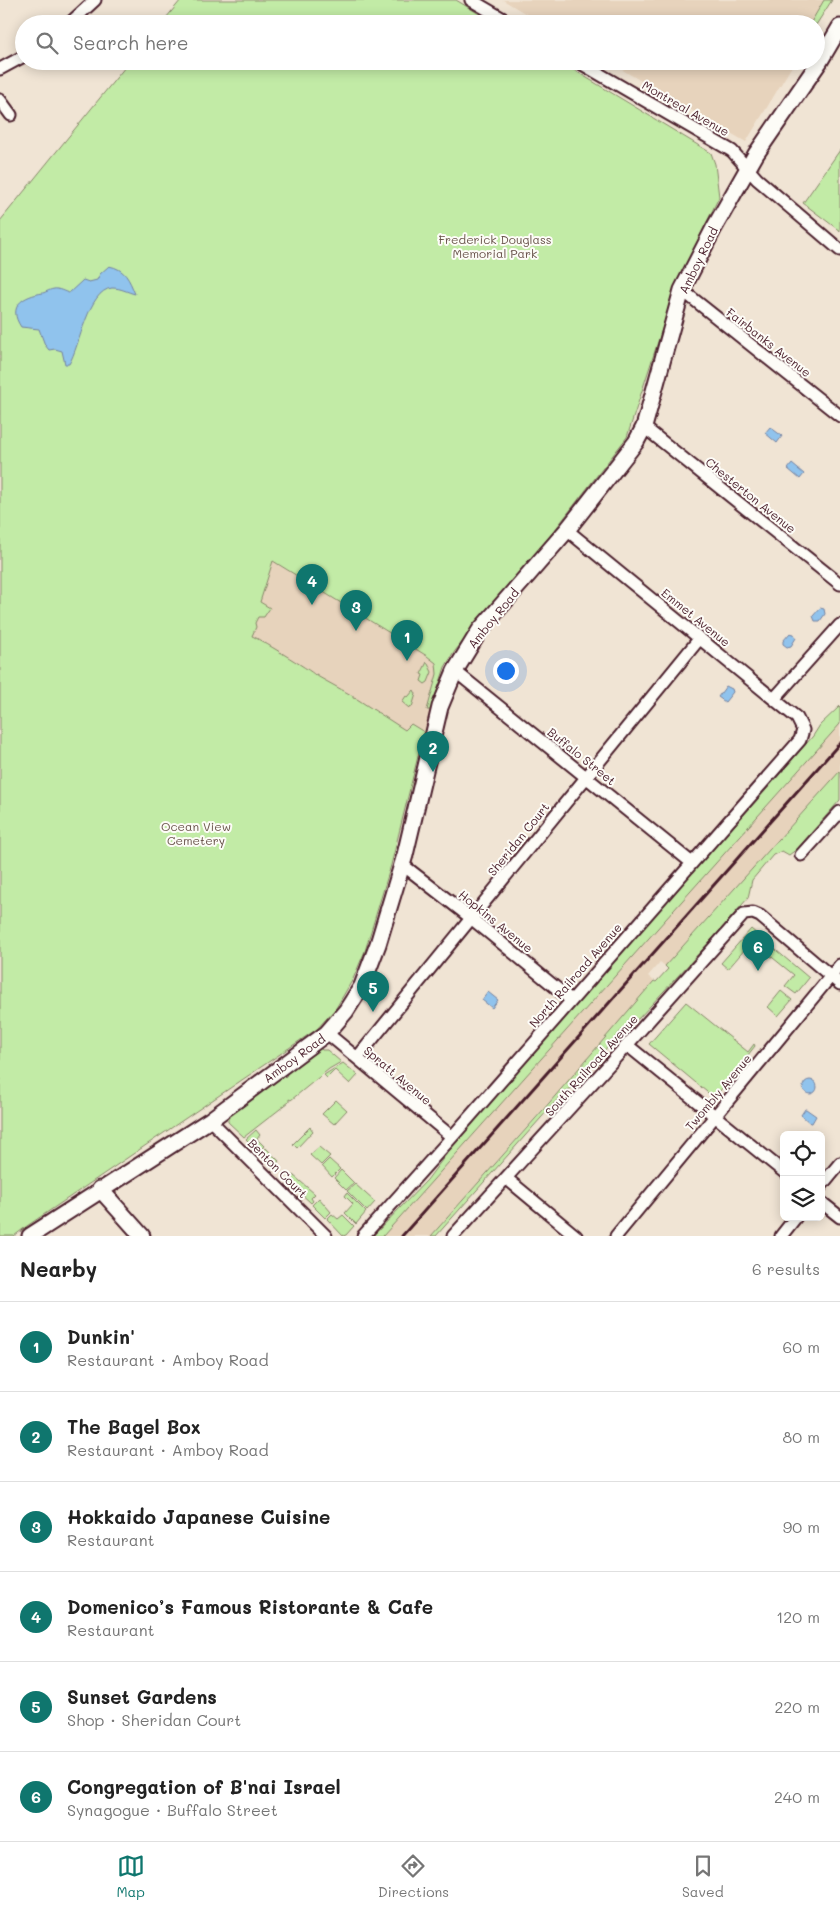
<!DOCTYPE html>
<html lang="en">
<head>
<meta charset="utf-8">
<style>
	:root { --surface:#fff; --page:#f2f2f2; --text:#222; --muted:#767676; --line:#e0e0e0; --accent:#0f766e }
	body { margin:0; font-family:Mali,sans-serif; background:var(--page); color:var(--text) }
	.controls { position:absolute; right:15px; bottom:15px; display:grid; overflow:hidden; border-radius:8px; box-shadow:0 2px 12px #0003 }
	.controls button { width:45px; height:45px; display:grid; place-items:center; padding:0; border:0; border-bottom:1px solid var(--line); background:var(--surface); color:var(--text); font:25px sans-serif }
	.you { position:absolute; left:505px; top:670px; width:18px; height:18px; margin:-12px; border:4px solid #fff; border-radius:50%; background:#1a73e8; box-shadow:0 0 0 8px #1a73e833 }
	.badge { display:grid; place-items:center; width:32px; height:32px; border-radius:50%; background:var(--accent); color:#fff; font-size:16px; font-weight:700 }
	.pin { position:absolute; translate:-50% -41px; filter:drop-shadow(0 1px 2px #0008) }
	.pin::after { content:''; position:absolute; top:26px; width:18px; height:15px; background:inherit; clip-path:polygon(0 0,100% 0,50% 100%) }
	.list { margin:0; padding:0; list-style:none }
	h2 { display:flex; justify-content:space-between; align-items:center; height:65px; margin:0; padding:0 20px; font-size:21px }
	h2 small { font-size:16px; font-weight:400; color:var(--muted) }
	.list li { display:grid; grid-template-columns:32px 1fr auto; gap:15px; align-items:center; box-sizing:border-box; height:90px; padding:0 20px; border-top:1px solid var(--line) }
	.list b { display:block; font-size:19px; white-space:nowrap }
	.list p { margin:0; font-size:16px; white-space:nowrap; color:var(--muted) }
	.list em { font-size:16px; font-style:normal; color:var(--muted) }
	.icon { flex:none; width:28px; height:28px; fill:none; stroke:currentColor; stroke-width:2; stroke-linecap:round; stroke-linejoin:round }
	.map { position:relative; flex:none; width:840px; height:1236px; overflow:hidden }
	.search { position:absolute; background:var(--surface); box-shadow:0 2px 12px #0003; left:15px; right:15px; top:15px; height:55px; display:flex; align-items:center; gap:12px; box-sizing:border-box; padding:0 18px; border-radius:28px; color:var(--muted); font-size:19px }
	.sheet { height:605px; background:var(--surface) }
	nav { display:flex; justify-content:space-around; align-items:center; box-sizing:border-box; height:70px; border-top:1px solid var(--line); background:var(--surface); font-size:14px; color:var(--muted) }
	nav a { display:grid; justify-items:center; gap:2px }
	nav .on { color:var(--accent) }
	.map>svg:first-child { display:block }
	.built { fill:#e7d3bc }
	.green { fill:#c2eba6; stroke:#868568 }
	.water { fill:#90c3ed; stroke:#74819f }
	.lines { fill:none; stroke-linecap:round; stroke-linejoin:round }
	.street-casing { stroke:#4a1f2b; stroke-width:15 }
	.secondary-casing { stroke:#4a1f2b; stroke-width:19 }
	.street { stroke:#fdfcf7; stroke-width:11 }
	.secondary { stroke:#fdfcf7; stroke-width:15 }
	.rail { stroke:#4a1f2b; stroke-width:3 }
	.labels { text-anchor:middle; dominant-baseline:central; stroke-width:4; stroke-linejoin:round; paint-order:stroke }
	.street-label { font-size:12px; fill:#4a1f2b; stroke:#fdfcf7 }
	.park-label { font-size:12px; fill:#68524a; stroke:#fdfcf7 }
</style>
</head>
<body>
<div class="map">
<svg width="840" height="1236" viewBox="0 0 840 1236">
	<rect width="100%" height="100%" fill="#f0e4d4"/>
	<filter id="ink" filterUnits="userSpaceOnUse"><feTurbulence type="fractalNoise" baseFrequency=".02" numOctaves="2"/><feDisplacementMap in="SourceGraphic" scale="10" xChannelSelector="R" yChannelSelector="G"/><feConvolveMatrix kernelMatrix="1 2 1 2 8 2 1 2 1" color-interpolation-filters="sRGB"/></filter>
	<g filter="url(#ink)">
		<path class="built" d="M503,0h329l-16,25v-1h-273z
			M607,61h188l-49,81z
			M273,561l172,106 -23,74 -173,-106z
			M840,724v47l-175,195 -5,-4 -12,14 6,5 -22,27 -201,228h-48z"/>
		<path class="green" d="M181,0h275l40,24h-335z
			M824,0h8l-16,25v-1h-6z
			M130,61h429l152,92 4,11 4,33 -42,86 -50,154 -73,94 -99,120 -10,16 -14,43h-4l10,-36 -1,-11 -9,-7 -154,-95 -13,41 10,6 -6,9h-6l-3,6 1,4 -4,9c4,1 60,35 63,39l2,-1v2l36,20v2l4,1 48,31 6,-6 13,8 -33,133 -26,86 -12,28 -17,29 -19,21 -290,197 -13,10h-14v-1015z
			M840,150v81l-37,-28z
			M427,662l5,10 -4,10 -3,2 -4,-3 2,-6 -2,-1z
			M414,690l2,4 -4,13 -3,1 -7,-6 4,-6 2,1z
			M840,706v18l-457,512h-10l54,-56 21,-28 143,-165 175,-197 47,-54 7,-11z
			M840,771v29l-43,49 -8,6 -7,-4 -9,4 -21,25 -4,18 -34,39 -75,81 -18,13 -49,57 -7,3 -129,145h-5l112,-126 111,-129 2,1 12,-13 -3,-3z
			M751,929l58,49 -13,16 -11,-8 9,-11 -42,-34 -24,28 -7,-6z
			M781,991l11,9 -14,16 -10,-9z
			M686,1002l62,50 6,-8 1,2 -39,50 -3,1 -64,-53z
			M320,1048l2,2h5l14,12 -12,7 -38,31 -2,-1v3l-45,35 -16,-15v-6l55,-41 2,2 2,-2 -1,-2z
			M343,1063l15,12 -8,9 -15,-14 -8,8 -3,-3z
			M336,1100l11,10 -13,14 -12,-10z
			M310,1127l3,4 -16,17 -4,-4z
			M256,1130l4,5 -3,4 7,7 -5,6 -13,-13z
			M319,1147l11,9 -9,9 -11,-10z
			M266,1148l13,13 -5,6 -13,-13z
			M329,1159l11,10 -8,8 -10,-11z
			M341,1170l13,13 -8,7 -12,-12z
			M293,1175l22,19 -4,4 2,3 -2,2 -24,-22z
			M355,1184l20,18 -8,9 -20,-20z
			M347,1193l19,19 -10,12 -11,-11 8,-9 -8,-8z
			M319,1198l12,14 -6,6 -13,-13z
			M332,1214l6,5 5,-4 11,11 -8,9 -3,1 -16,-17z"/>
		<path class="water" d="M109,266c16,3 20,13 26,28 -8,-2 -14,-6 -23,-6 -24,2 -32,58 -43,76h-4l-3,-13 -7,-2 -6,1 -4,-5 -6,-16 -18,-2c-14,-21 2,-31 22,-34 3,-1 8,-4 11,-4 4,-1 11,3 15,4l14,-13 6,2 8,-2 3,-6z
			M770,427l12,9 -5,7 -12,-10z
			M792,464l12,10 -4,5 -12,-10z
			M820,608l4,1 1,5 -5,7h-5l-2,-5z
			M790,633l4,1 2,4 -5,8 -4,1 -4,-3v-3z
			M726,686l6,3 1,3 -8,10 -7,-5z
			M488,992l10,8 -6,8 -10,-8z
			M803 1087a7 7 0 1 1 14 0a7 7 0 1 1-14 0Z
			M805,1109h1l10,7 -4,7h-2l-9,-8z"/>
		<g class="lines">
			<g class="street-casing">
				<path id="street" d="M471,0l41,24
					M69,24l26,-24
					M577,61l155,90 25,28 83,71
					M0,69l24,-13
					M0,100l11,15
					M682,290l158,126
					M644,427l196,157
					M455,671l237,192
					M774,699l66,-74
					M801,855l39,-43
					M403,865l68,53 100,82
					M327,1033l125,104
					M627,1045l157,127
					M357,1058l343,-420
					M210,1120l116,116
					M506,1178l70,58
					M821,1186l19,-23
					M821,1202l19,15
					M363,1236l89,-99 348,-397 3,-10 -6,-12 -230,-188
					M453,1236l174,-191 117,-131 9,-1 7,3 80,68
					M616,1236l224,-271
					M781,1236l15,-19"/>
			</g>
			<g class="secondary-casing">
				<path id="secondary" d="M100,1189l42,47
					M30,1236l180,-116 117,-87 19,-22 16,-25 16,-42 27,-89 35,-148 15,-36 25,-41 87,-100 69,-88 8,-15 38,-137 32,-62 42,-74 64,-93 20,-34"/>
			</g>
			<use href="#street" class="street"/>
			<use href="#secondary" class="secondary"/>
			<path class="rail" d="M402,1236l438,-493"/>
		</g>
	</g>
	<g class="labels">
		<g class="street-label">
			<text transform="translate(686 108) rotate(30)">Montreal Avenue</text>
			<text transform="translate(698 260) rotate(-64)">Amboy Road</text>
			<text transform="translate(769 342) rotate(38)">Fairbanks Avenue</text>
			<text transform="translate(751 495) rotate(39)">Chesterton Avenue</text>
			<text transform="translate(696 617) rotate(39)">Emmet Avenue</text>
			<text transform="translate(493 618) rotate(-51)">Amboy Road</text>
			<text transform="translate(582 756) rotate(39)">Buffalo Street</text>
			<text transform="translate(518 839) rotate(-51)">Sheridan Court</text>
			<text transform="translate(496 921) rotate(39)">Hopkins Avenue</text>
			<text transform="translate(575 975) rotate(-49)">North Railroad Avenue</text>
			<text transform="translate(294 1058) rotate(-36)">Amboy Road</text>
			<text transform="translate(591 1065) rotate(-48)">South Railroad Avenue</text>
			<text transform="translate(398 1075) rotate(40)">Spratt Avenue</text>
			<text transform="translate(718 1092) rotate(-50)">Twombly Avenue</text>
			<text transform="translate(278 1168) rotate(45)">Benton Court</text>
		</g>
		<g class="park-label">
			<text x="495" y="239">Frederick Douglass<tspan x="495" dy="14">Memorial Park</tspan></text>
			<text x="196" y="826">Ocean View<tspan x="196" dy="14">Cemetery</tspan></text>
		</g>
	</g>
</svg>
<div class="controls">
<button><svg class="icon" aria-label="locate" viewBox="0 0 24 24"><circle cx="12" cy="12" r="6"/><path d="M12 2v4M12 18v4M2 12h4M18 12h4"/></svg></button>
<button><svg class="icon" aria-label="layers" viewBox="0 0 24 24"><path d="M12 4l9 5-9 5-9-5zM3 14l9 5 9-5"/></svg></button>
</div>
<div class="you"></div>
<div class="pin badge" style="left:407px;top:661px">1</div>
<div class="pin badge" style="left:433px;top:772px">2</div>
<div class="pin badge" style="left:356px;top:631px">3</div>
<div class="pin badge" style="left:312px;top:605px">4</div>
<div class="pin badge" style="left:373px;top:1012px">5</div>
<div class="pin badge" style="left:758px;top:971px">6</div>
<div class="search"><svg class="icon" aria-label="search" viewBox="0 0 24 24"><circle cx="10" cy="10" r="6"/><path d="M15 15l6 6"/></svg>Search here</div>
</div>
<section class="sheet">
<h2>Nearby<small>6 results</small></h2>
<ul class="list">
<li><span class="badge">1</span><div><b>Dunkin'</b><p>Restaurant · Amboy Road</p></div><em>60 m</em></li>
<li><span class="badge">2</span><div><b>The Bagel Box</b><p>Restaurant · Amboy Road</p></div><em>80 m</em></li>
<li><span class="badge">3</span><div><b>Hokkaido Japanese Cuisine</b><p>Restaurant</p></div><em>90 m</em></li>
<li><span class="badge">4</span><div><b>Domenico’s Famous Ristorante &amp; Cafe</b><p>Restaurant</p></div><em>120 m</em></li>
<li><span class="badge">5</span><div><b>Sunset Gardens</b><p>Shop · Sheridan Court</p></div><em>220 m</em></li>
<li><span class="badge">6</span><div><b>Congregation of B'nai Israel</b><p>Synagogue · Buffalo Street</p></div><em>240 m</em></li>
</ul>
</section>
<nav>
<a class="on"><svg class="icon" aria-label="map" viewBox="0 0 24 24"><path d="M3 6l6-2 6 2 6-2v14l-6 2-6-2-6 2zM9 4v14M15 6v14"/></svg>Map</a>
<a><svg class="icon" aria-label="directions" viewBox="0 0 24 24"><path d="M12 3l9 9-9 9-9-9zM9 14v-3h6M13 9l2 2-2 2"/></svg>Directions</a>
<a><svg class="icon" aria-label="saved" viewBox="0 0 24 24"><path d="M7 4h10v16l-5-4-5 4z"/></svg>Saved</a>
</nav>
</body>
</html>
